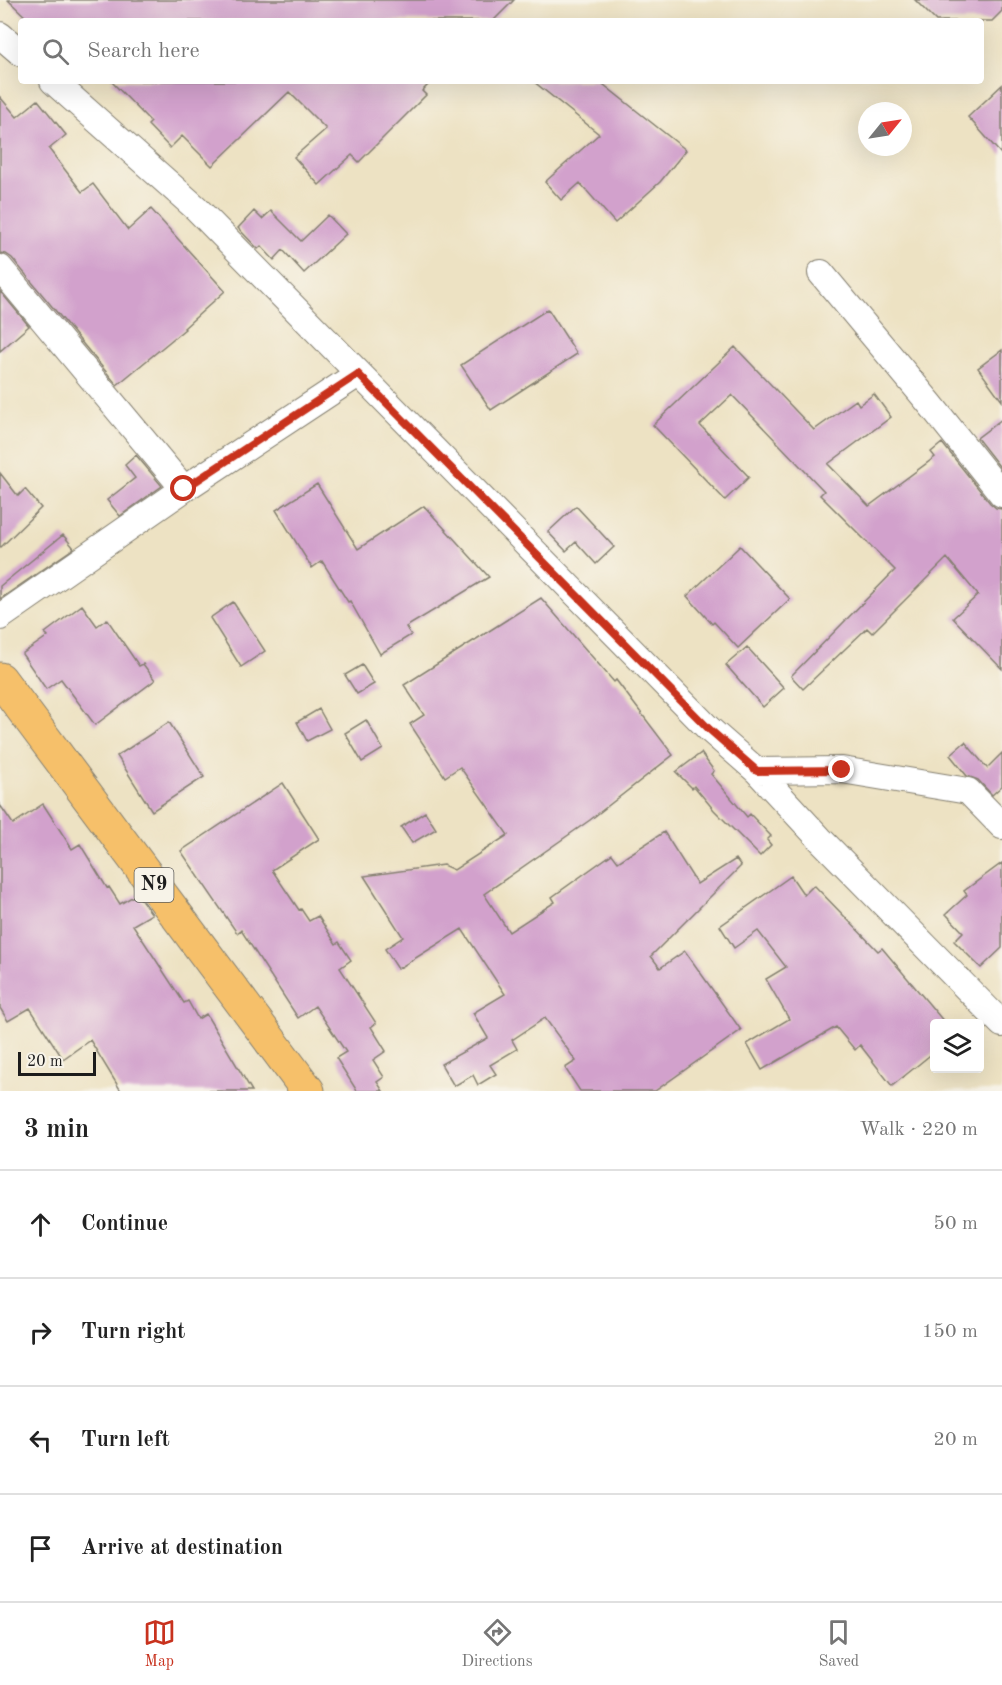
<!DOCTYPE html>
<html lang="en">
<head>
<meta charset="utf-8">
<style>
	:root { --surface:#fff; --page:#f2f2f2; --text:#222; --muted:#767676; --line:#e0e0e0; --accent:#c8321e }
	body { margin:0; font-family:"Old Standard TT",serif; background:var(--page); color:var(--text) }
	.controls { position:absolute; right:18px; bottom:18px; display:grid; overflow:hidden; border-radius:6px; box-shadow:0 6px 24px #0002 }
	.controls button { width:54px; height:54px; display:grid; place-items:center; padding:0; border:0; border-bottom:2px solid var(--line); background:var(--surface); color:var(--text); font:30px sans-serif }
	.compass { position:absolute; left:858px; top:102px; width:54px; height:54px; border-radius:50%; background:var(--surface); box-shadow:0 6px 24px #0002; rotate:60deg }
	.scale { position:absolute; left:18px; bottom:15px; width:78px; box-sizing:border-box; padding-left:6px; border:3px solid #1c1c1c; border-top:0; font-size:16px; line-height:21px; white-space:nowrap; color:#1c1c1c; -webkit-text-stroke:4px #f7f3e8; paint-order:stroke }
	.stop { position:absolute; width:18px; height:18px; margin:-14px; border:4px solid #c8321e; border-radius:50%; background:#fff }
	.stop.end { background:#c8321e; border-color:#fff; box-shadow:0 2px 6px #0008 }
	.list { margin:0; padding:0; list-style:none }
	h2 { display:flex; justify-content:space-between; align-items:center; height:78px; margin:0; padding:0 24px; font-size:26px }
	h2 small { font-size:20px; font-weight:400; color:var(--muted) }
	.list li { display:grid; grid-template-columns:39px 1fr auto; gap:18px; align-items:center; box-sizing:border-box; height:108px; padding:0 24px; border-top:2px solid var(--line) }
	.list b { display:block; font-size:22px; white-space:nowrap }
	.list em { font-size:20px; font-style:normal; color:var(--muted) }
	.icon { flex:none; width:33px; height:33px; fill:none; stroke:currentColor; stroke-width:2; stroke-linecap:round; stroke-linejoin:round }
	.map { position:relative; flex:none; width:1002px; height:1091px; overflow:hidden }
	.search { position:absolute; background:var(--surface); box-shadow:0 6px 24px #0002; left:18px; right:18px; top:18px; height:66px; display:flex; align-items:center; gap:15px; box-sizing:border-box; padding:0 21px; border-radius:6px; color:var(--muted); font-size:22px }
	.sheet { height:510px; background:var(--surface) }
	nav { display:flex; justify-content:space-around; align-items:center; box-sizing:border-box; height:84px; border-top:2px solid var(--line); background:var(--surface); font-size:16px; color:var(--muted) }
	nav a { display:grid; justify-items:center; gap:3px }
	nav .on { color:var(--accent) }
	.map>svg:first-child { display:block }
	.building { fill:#d2a1cc }
	.lines { fill:none; stroke-linecap:round; stroke-linejoin:round }
	.minor-casing { stroke:#847f70; stroke-width:28 }
	.highway-casing { stroke:#847f70; stroke-width:35 }
	.minor { stroke:#fff; stroke-width:26 }
	.highway { stroke:#f6c06b; stroke-width:33 }
	.route { stroke:#c8321e; stroke-width:8 }
	.labels { text-anchor:middle; dominant-baseline:central; stroke-width:5; stroke-linejoin:round; paint-order:stroke }
	.shield { fill:#f7f3e8; stroke:#5e5c59; stroke-width:1.5 }
	.shield-label { font-size:20px; font-weight:bold; fill:#1c1c1c }
</style>
</head>
<body>
<div class="map">
<svg width="1002" height="1091" viewBox="0 0 1002 1091">
	<rect width="100%" height="100%" fill="#f7f3e8"/>
	<filter id="ink" filterUnits="userSpaceOnUse"><feTurbulence type="fractalNoise" baseFrequency=".0167" numOctaves="2"/><feDisplacementMap in="SourceGraphic" scale="12" xChannelSelector="R" yChannelSelector="G"/><feConvolveMatrix kernelMatrix="1 2 1 2 8 2 1 2 1" color-interpolation-filters="sRGB"/></filter>
	<filter id="wash" filterUnits="userSpaceOnUse"><feTurbulence type="fractalNoise" baseFrequency=".008" numOctaves="4" result="noise"/><feDisplacementMap in="SourceGraphic" scale="24" xChannelSelector="R" yChannelSelector="G"/><feGaussianBlur stdDeviation="1.35" result="paint"/><feColorMatrix in="noise" values="0 0 0 0 0 0 0 0 0 0 0 0 0 0 0 0 0 1.4 0 .05"/><feComposite in="paint" operator="in"/></filter>
	<g filter="url(#wash)">
		<rect width="100%" height="100%" fill="#ede2c3"/>
		<g id="blocks">
			<path class="building" d="M8,0h506l-21,21h-463z
				M915,0h87v11l-10,10h-56z
				M111,81h321l-10,10 4,4 -67,67 -7,-7 -33,30 -25,-28 32,-28 -37,-37 -77,74 -30,-30 -12,12 -22,-23 3,-3z
				M533,81h66l87,69 -26,32 -45,41 -35,-40 -19,17 -16,-18 54,-48z
				M1002,85v70l-34,-38z
				M0,97l17,20 21,-17 28,35 -17,14 33,43 11,-8 35,46 23,-21 74,82 -41,37 1,1 -68,56 -105,-127 -6,-4 -6,-1z
				M254,211l8,8 9,-8 30,30 27,-26 18,19 -42,39 -21,-23 -9,10 -13,-14 -3,3 -20,-21z
				M0,291l29,35 -29,25z
				M548,309l29,45 -86,56 -30,-45z
				M735,347l79,83 42,-30 3,5 15,-11 17,23 -63,47 41,42 66,-49 -4,-5 11,-9 48,60 6,5 6,1v160l-49,-51 25,-23 -31,-37 -75,75 -5,-5 -64,61 -12,-13 104,-106 -75,-75 4,-4 -92,-96 -32,30 49,52 -24,23 -72,-75z
				M1002,350v51l-24,-33z
				M1002,419v51l-25,-32z
				M136,455l26,31 -42,30 -13,-16 28,-22 -10,-13z
				M0,473l18,23 7,-7 16,19 -41,40z
				M317,484l41,65 66,-43 65,71 -83,50 5,8 -31,19 -30,-53 -2,1 -26,-41 -10,7 -36,-58z
				M576,506l38,41 -18,17 -20,-22 -10,9 -18,-19z
				M63,535l11,13 -74,51v-13z
				M740,546l50,53 -52,49 -24,-26 -2,2 -25,-28z
				M541,598l73,84 2,-2 57,75 -83,65 -106,74 25,38 46,-30 -3,-5 60,-43 6,8 46,-30 33,52 39,-25 5,7 -90,90 9,12 25,-17 56,79 -86,61h-75l-15,-23 11,-7 -31,-43 -33,22 5,9 -27,16 6,9 -18,11 -5,-10 -19,11 -13,-22 47,-26 -15,-25 32,-19 -43,-65 -64,40 -13,-20 18,-12 -39,-61 79,-11 11,5 54,-35 -48,-68 -15,10 -35,-53 14,-9 -20,-30z
				M233,602l32,49 -24,16 -31,-49z
				M82,605l15,21 10,-7 32,47 4,-2 12,16 -60,45 -34,-46 -15,10 -24,-35 26,-18 -3,-3z
				M747,647l37,41 -21,19 -37,-42z
				M362,665l12,19 -17,10 -12,-19z
				M319,709l11,20 -23,12 -10,-19z
				M366,720l17,29 -21,13 -17,-29z
				M169,722l35,55 -52,34 -35,-55z
				M965,742l22,26 15,-15v33l-10,9 -14,-15 -11,-4 -17,-21z
				M701,753l13,18 -3,3 36,43 3,-3 21,22 -4,4 4,5 -11,11 -46,-46 -20,-24 -2,2 -16,-16z
				M283,783l36,56 -47,31 27,40 2,-1 8,12 9,-5 18,28 3,-2 12,18 -11,8 36,55 -5,4 15,24 -13,9 11,17 -7,5 6,9h-26l-21,-33 10,-6 -31,-46 -17,12 -57,-88 -4,3 -56,-82z
				M43,804l29,45 8,-5 27,44 2,-1 11,17 17,-10 15,20 -19,11 51,78 4,-2 10,18 8,-5 46,77h-131l-31,-51 -27,19 -33,-51 -22,13 -8,-13v-203l13,19z
				M425,812l11,17 -24,14 -11,-16z
				M1002,863v85l-21,20 -27,-27 9,-9 -17,-18 21,-19 -3,-4z
				M791,876l13,19 10,-10 64,66 4,-3 63,75h-11v29l-42,34 -32,-41 -5,5 -19,-23 -74,43 -15,-26 42,-25 -23,-40 20,-12 -28,-36 -24,17 -14,-22z"/>
		</g>
	</g>
	<g filter="url(#ink)">
		<use href="#blocks" fill-opacity="0" stroke="#847f70" stroke-width="1.5"/>
		<g class="lines">
			<g class="minor-casing">
				<path id="minor" d="M0,35l21,18
					M53,81l143,127 513,521 48,42 63,68 182,185
					M0,268l184,221
					M821,273l110,132 71,89
					M0,617l184,-128 174,-115
					M757,771l85,-1 126,21 34,35"/>
			</g>
			<g class="highway-casing">
				<path id="highway" d="M0,679l308,412"/>
			</g>
			<use href="#minor" class="minor"/>
			<use href="#highway" class="highway"/>
		</g>
	</g>
	<g class="lines" filter="url(#ink)">
		<path class="route" d="M184,489l174,-115 351,355 48,42 85,-1"/>
	</g>
	<g class="labels">
		<rect class="shield" x="134.5" y="868" width="39" height="34" rx="4.5"/>
		<g class="shield-label">
			<text x="154" y="885">N9</text>
		</g>
	</g>
</svg>
<div class="controls">
<button><svg class="icon" aria-label="layers" viewBox="0 0 24 24"><path d="M12 4l9 5-9 5-9-5zM3 14l9 5 9-5"/></svg></button>
</div>
<svg class="compass" viewBox="-18 -18 36 36"><path d="M0-13l5 13h-10z" fill="#e53935"/><path d="M0 13l5-13h-10z" fill="#767676"/></svg>
<div class="scale">20 m</div>
<div class="stop" style="left:184px;top:489px"></div>
<div class="stop end" style="left:842px;top:770px"></div>
<div class="search"><svg class="icon" aria-label="search" viewBox="0 0 24 24"><circle cx="10" cy="10" r="6"/><path d="M15 15l6 6"/></svg>Search here</div>
</div>
<section class="sheet">
<h2>3 min<small>Walk · 220 m</small></h2>
<ul class="list">
<li><svg class="icon" aria-label="ahead" viewBox="0 0 24 24"><path d="M12 20V5M6 11l6-6 6 6"/></svg><div><b>Continue</b></div><em>50 m</em></li>
<li><svg class="icon" aria-label="right" viewBox="0 0 24 24"><path d="M7 20v-9h11M14 6l5 5-5 5"/></svg><div><b>Turn right</b></div><em>150 m</em></li>
<li><svg class="icon" aria-label="left" viewBox="0 0 24 24"><path d="M17 20v-9H6M10 6l-5 5 5 5"/></svg><div><b>Turn left</b></div><em>20 m</em></li>
<li><svg class="icon" aria-label="arrive" viewBox="0 0 24 24"><path d="M6 21V4h12l-3 4 3 4H6"/></svg><div><b>Arrive at destination</b></div></li>
</ul>
</section>
<nav>
<a class="on"><svg class="icon" aria-label="map" viewBox="0 0 24 24"><path d="M3 6l6-2 6 2 6-2v14l-6 2-6-2-6 2zM9 4v14M15 6v14"/></svg>Map</a>
<a><svg class="icon" aria-label="directions" viewBox="0 0 24 24"><path d="M12 3l9 9-9 9-9-9zM9 14v-3h6M13 9l2 2-2 2"/></svg>Directions</a>
<a><svg class="icon" aria-label="saved" viewBox="0 0 24 24"><path d="M7 4h10v16l-5-4-5 4z"/></svg>Saved</a>
</nav>
</body>
</html>
